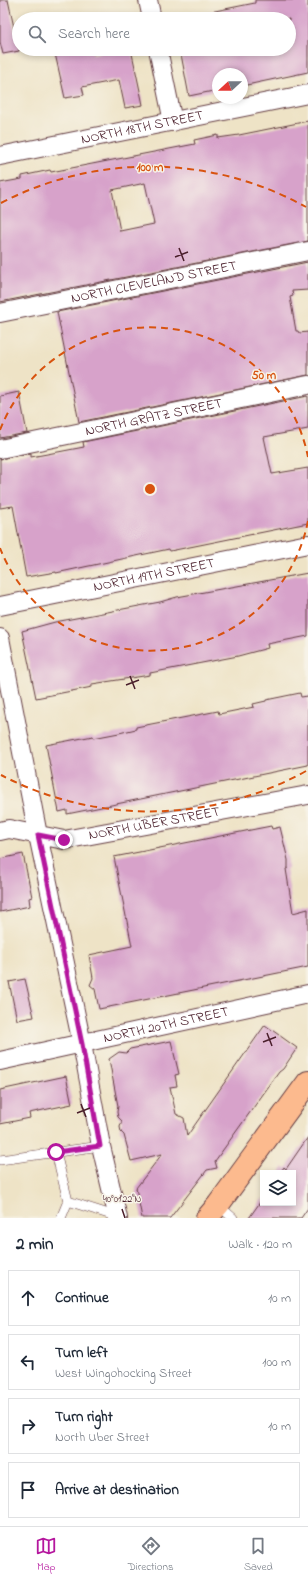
<!DOCTYPE html>
<html lang="en">
<head>
<meta charset="utf-8">
<style>
	:root { --surface:#fff; --page:#f2f2f3; --text:#1f2937; --muted:#747a83; --line:#e0e1e3; --accent:#b5179e }
	body { margin:0; font-family:"Indie Flower",sans-serif; background:var(--page); color:var(--text) }
	.controls { position:absolute; right:12px; bottom:12px; display:grid; overflow:hidden; border-radius:0px; box-shadow:0 2px 6px #0003 }
	.controls button { width:36px; height:36px; display:grid; place-items:center; padding:0; border:0; border-bottom:1px solid var(--line); background:var(--surface); color:var(--text); font:20px sans-serif }
	.compass { position:absolute; left:212px; top:68px; width:36px; height:36px; border-radius:50%; background:var(--surface); box-shadow:0 2px 6px #0003; rotate:249deg }
	.stop { position:absolute; width:12px; height:12px; margin:-9px; border:3px solid #b5179e; border-radius:50%; background:#fff }
	.stop.end { background:#b5179e; border-color:#fff; box-shadow:0 1px 4px #0008 }
	.list { margin:0; padding:0; list-style:none }
	h2 { display:flex; justify-content:space-between; align-items:center; height:52px; margin:0; padding:0 16px; font-size:17px }
	h2 small { font-size:13px; font-weight:400; color:var(--muted) }
	.list li { display:grid; grid-template-columns:26px 1fr auto; gap:12px; align-items:center; box-sizing:border-box; height:56px; margin:0 8px 8px; padding:0 8px; border:1px solid var(--line); border-radius:0px }
	.list b { display:block; font-size:15px; white-space:nowrap }
	.list p { margin:0; font-size:13px; white-space:nowrap; color:var(--muted) }
	.list em { font-size:13px; font-style:normal; color:var(--muted) }
	.icon { flex:none; width:22px; height:22px; fill:none; stroke:currentColor; stroke-width:2; stroke-linecap:round; stroke-linejoin:round }
	.map { position:relative; flex:none; width:308px; height:1218px; overflow:hidden }
	.search { position:absolute; background:var(--surface); box-shadow:0 2px 6px #0003; left:12px; right:12px; top:12px; height:44px; display:flex; align-items:center; gap:10px; box-sizing:border-box; padding:0 14px; border-radius:22px; color:var(--muted); font-size:15px }
	.sheet { height:308px; background:var(--surface) }
	nav { display:flex; justify-content:space-around; align-items:center; box-sizing:border-box; height:56px; border-top:1px solid var(--line); background:var(--surface); font-size:11px; color:var(--muted) }
	nav a { display:grid; justify-items:center; gap:2px }
	nav .on { color:var(--accent) }
	.map>svg:first-child { display:block }
	.building { fill:#d7a2ca; fill-rule:evenodd }
	.lines { fill:none; stroke-linecap:round; stroke-linejoin:round }
	.service-casing { stroke:#633c42; stroke-width:10 }
	.minor-casing { stroke:#633c42; stroke-width:20 }
	.primary-casing { stroke:#633c42; stroke-width:24 }
	.service { stroke:#fff; stroke-width:9 }
	.minor { stroke:#fff; stroke-width:18 }
	.primary { stroke:#fcba8e; stroke-width:22 }
	.route { stroke:#b5179e; stroke-width:5 }
	.ticks { fill:none; stroke:#4a1f2b; stroke-width:1.5 }
	.ring { fill:none; stroke:#d8530f; stroke-width:2; stroke-dasharray:7 5 }
	.labels { text-anchor:middle; dominant-baseline:central; stroke-width:3; stroke-linejoin:round; paint-order:stroke }
	.street-label { font-size:14px; fill:#4a1f2b; stroke:#f7f3e8 }
	.ticks-label { font-size:10px; text-anchor:middle; fill:#4a1f2b; stroke:#f7f3e8; stroke-width:3; stroke-linejoin:round; paint-order:stroke }
	.centre { fill:#d8530f; stroke:#f7f3e8; stroke-width:2 }
	.ring-label { font-size:12px; text-anchor:middle; font-weight:bold; fill:#d8530f; stroke:#f7f3e8; stroke-width:3; stroke-linejoin:round; paint-order:stroke }
</style>
</head>
<body>
<div class="map">
<svg width="308" height="1218" viewBox="0 0 308 1218">
	<rect width="100%" height="100%" fill="#f7f3e8"/>
	<filter id="ink" filterUnits="userSpaceOnUse"><feTurbulence type="fractalNoise" baseFrequency=".025" numOctaves="2"/><feDisplacementMap in="SourceGraphic" scale="8" xChannelSelector="R" yChannelSelector="G"/><feConvolveMatrix kernelMatrix="1 2 1 2 8 2 1 2 1" color-interpolation-filters="sRGB"/></filter>
	<filter id="wash" filterUnits="userSpaceOnUse"><feTurbulence type="fractalNoise" baseFrequency=".012" numOctaves="4" result="noise"/><feDisplacementMap in="SourceGraphic" scale="16" xChannelSelector="R" yChannelSelector="G"/><feGaussianBlur stdDeviation="0.9" result="paint"/><feColorMatrix in="noise" values="0 0 0 0 0 0 0 0 0 0 0 0 0 0 0 0 0 1.4 0 .05"/><feComposite in="paint" operator="in"/></filter>
	<g filter="url(#wash)">
		<rect width="100%" height="100%" fill="#eee3c6"/>
		<g id="blocks">
			<path class="building" d="M0,0h8l7,32 4,-1v20l-16,3 -3,-12z
				M255,0h53v72l-66,14v-12h-24v16l-29,6 -9,-47h109v-30h-109v-1l75,-15z
				M54,49h38l1,5 23,-5h15l12,56 -18,3 -6,-28 -37,7 2,8 -19,3z
				M308,121v120l-308,61v-119l22,-4v-3l28,-6 1,2 144,-28 -1,-4 24,-5v3l21,-3zM145,183l9,41 -34,7 -8,-41z
				M308,262v28l-16,1 1,5 -3,1 6,34h2l1,2 9,-1v43l-229,47 -22,-110z
				M19,392l8,41 -27,5v-42z
				M308,396v33l-44,8 8,37 36,-6v55l-138,28 -1,-2 -113,24v-1l-30,5 -13,-71 -13,2v-49l31,-6v4l27,-5 26,-5 -1,-5z
				M308,573v63l-41,8 1,4 -30,8 -88,17v2l-58,9v3l-56,11 -14,-67 33,-9 105,-20 17,-5z
				M300,693l1,4 7,-1v69l-241,49v-4l-8,2 -13,-67 47,-9v2l26,-5 17,-4v-2l82,-16 1,3 35,-7 -1,-3 13,-3v-1z
				M271,826l1,3 8,-2 8,33v8l-2,1 7,44 15,-4v58l-209,42 -4,-20 -5,-4 3,-7 -4,-23 43,-9 -18,-89z
				M23,854l9,43 -3,1 1,8 -30,6v-53z
				M25,979l9,38 -17,3 -8,-38z
				M265,1025l32,23 -14,21 -4,3 -64,89 2,7 -10,2 -37,48h-28l-6,-30 26,-34 -31,7 -7,-26 -3,-3 -1,-5 2,-6 -4,-4 -1,-5 1,-6 -9,-47 10,-7 7,1 4,-4 41,-8 8,33 -4,1 2,11 -7,1 6,27 8,4 3,18z
				M66,1076l6,28 -43,9 1,5 -30,6v-34z
				M308,1137v71l-7,10h-52l14,-20v5h30v-30h-13l4,-6 2,2z"/>
		</g>
	</g>
	<g filter="url(#ink)">
		<use href="#blocks" fill-opacity="0" stroke="#633c42" stroke-width="1"/>
		<g class="lines">
			<g class="service-casing">
				<path id="service" d="M56,1153l12,48 -7,17
					M0,1160l101,-14
					M68,1201l50,16
					M218,1205l15,13"/>
			</g>
			<g class="minor-casing">
				<g id="minor">
					<path d="M148,0l4,19"/>
					<path d="M158,49l15,73"/>
					<path id="s1" d="M0,156l308,-62"/>
					<path id="s2" d="M0,313l308,-62"/>
					<path id="s3" d="M0,449l308,-64"/>
					<path id="s4" d="M0,606l308,-62"/>
					<path d="M0,638l38,197 44,209 19,102 17,72"/>
					<path id="s5" d="M0,831l9,-2 55,11 244,-45"/>
					<path id="s6" d="M0,1061l308,-67"/>
				</g>
			</g>
			<g class="primary-casing">
				<path id="primary" d="M207,1218l11,-13 90,-123"/>
			</g>
			<use href="#service" class="service"/>
			<use href="#minor" class="minor"/>
			<use href="#primary" class="primary"/>
		</g>
	</g>
	<g class="lines" filter="url(#ink)">
		<path class="route" d="M56,1152l44,-6 -18,-102 -44,-209 26,5"/>
	</g>
	<path class="ticks" d="M179,248l5,13M175,257l13,-5M130,676l5,13M126,685l13,-5M267,1033l5,13M263,1042l13,-5M81,1104l5,13M77,1113l13,-5M122,1209l3,9"/>
	<g class="ring">
		<path d="M308 521A161 161 0 0 1 0 548M0 430A161 161 0 0 1 308 457"/>
		<path d="M306 771A322 322 0 0 1 1 775M1 203A322 322 0 0 1 306 207"/>
	</g>
	<g class="labels">
		<g class="street-label">
			<text stroke="none"><textPath href="#s1" startOffset="145">NORTH 18TH STREET</textPath></text>
			<text stroke="none"><textPath href="#s2" startOffset="157">NORTH CLEVELAND STREET</textPath></text>
			<text stroke="none"><textPath href="#s3" startOffset="157">NORTH GRATZ STREET</textPath></text>
			<text stroke="none"><textPath href="#s4" startOffset="157">NORTH 19TH STREET</textPath></text>
			<text stroke="none"><textPath href="#s5" startOffset="157">NORTH UBER STREET</textPath></text>
			<text stroke="none"><textPath href="#s6" startOffset="170">NORTH 20TH STREET</textPath></text>
		</g>
	</g>
	<g class="ticks-label">
		<text x="122" y="1202">40°01'22"N</text>
	</g>
	<circle cx="150" cy="489" r="6" class="centre"/>
	<g class="ring-label">
		<text x="150" y="171">100 m</text>
		<text x="264" y="379">50 m</text>
	</g>
</svg>
<div class="controls">
<button><svg class="icon" aria-label="layers" viewBox="0 0 24 24"><path d="M12 4l9 5-9 5-9-5zM3 14l9 5 9-5"/></svg></button>
</div>
<svg class="compass" viewBox="-18 -18 36 36"><path d="M0-13l5 13h-10z" fill="#e53935"/><path d="M0 13l5-13h-10z" fill="#747a83"/></svg>
<div class="stop" style="left:56px;top:1152px"></div>
<div class="stop end" style="left:64px;top:840px"></div>
<div class="search"><svg class="icon" aria-label="search" viewBox="0 0 24 24"><circle cx="10" cy="10" r="6"/><path d="M15 15l6 6"/></svg>Search here</div>
</div>
<section class="sheet">
<h2>2 min<small>Walk · 120 m</small></h2>
<ul class="list">
<li><svg class="icon" aria-label="ahead" viewBox="0 0 24 24"><path d="M12 20V5M6 11l6-6 6 6"/></svg><div><b>Continue</b></div><em>10 m</em></li>
<li><svg class="icon" aria-label="left" viewBox="0 0 24 24"><path d="M17 20v-9H6M10 6l-5 5 5 5"/></svg><div><b>Turn left</b><p>West Wingohocking Street</p></div><em>100 m</em></li>
<li><svg class="icon" aria-label="right" viewBox="0 0 24 24"><path d="M7 20v-9h11M14 6l5 5-5 5"/></svg><div><b>Turn right</b><p>North Uber Street</p></div><em>10 m</em></li>
<li><svg class="icon" aria-label="arrive" viewBox="0 0 24 24"><path d="M6 21V4h12l-3 4 3 4H6"/></svg><div><b>Arrive at destination</b></div></li>
</ul>
</section>
<nav>
<a class="on"><svg class="icon" aria-label="map" viewBox="0 0 24 24"><path d="M3 6l6-2 6 2 6-2v14l-6 2-6-2-6 2zM9 4v14M15 6v14"/></svg>Map</a>
<a><svg class="icon" aria-label="directions" viewBox="0 0 24 24"><path d="M12 3l9 9-9 9-9-9zM9 14v-3h6M13 9l2 2-2 2"/></svg>Directions</a>
<a><svg class="icon" aria-label="saved" viewBox="0 0 24 24"><path d="M7 4h10v16l-5-4-5 4z"/></svg>Saved</a>
</nav>
</body>
</html>
